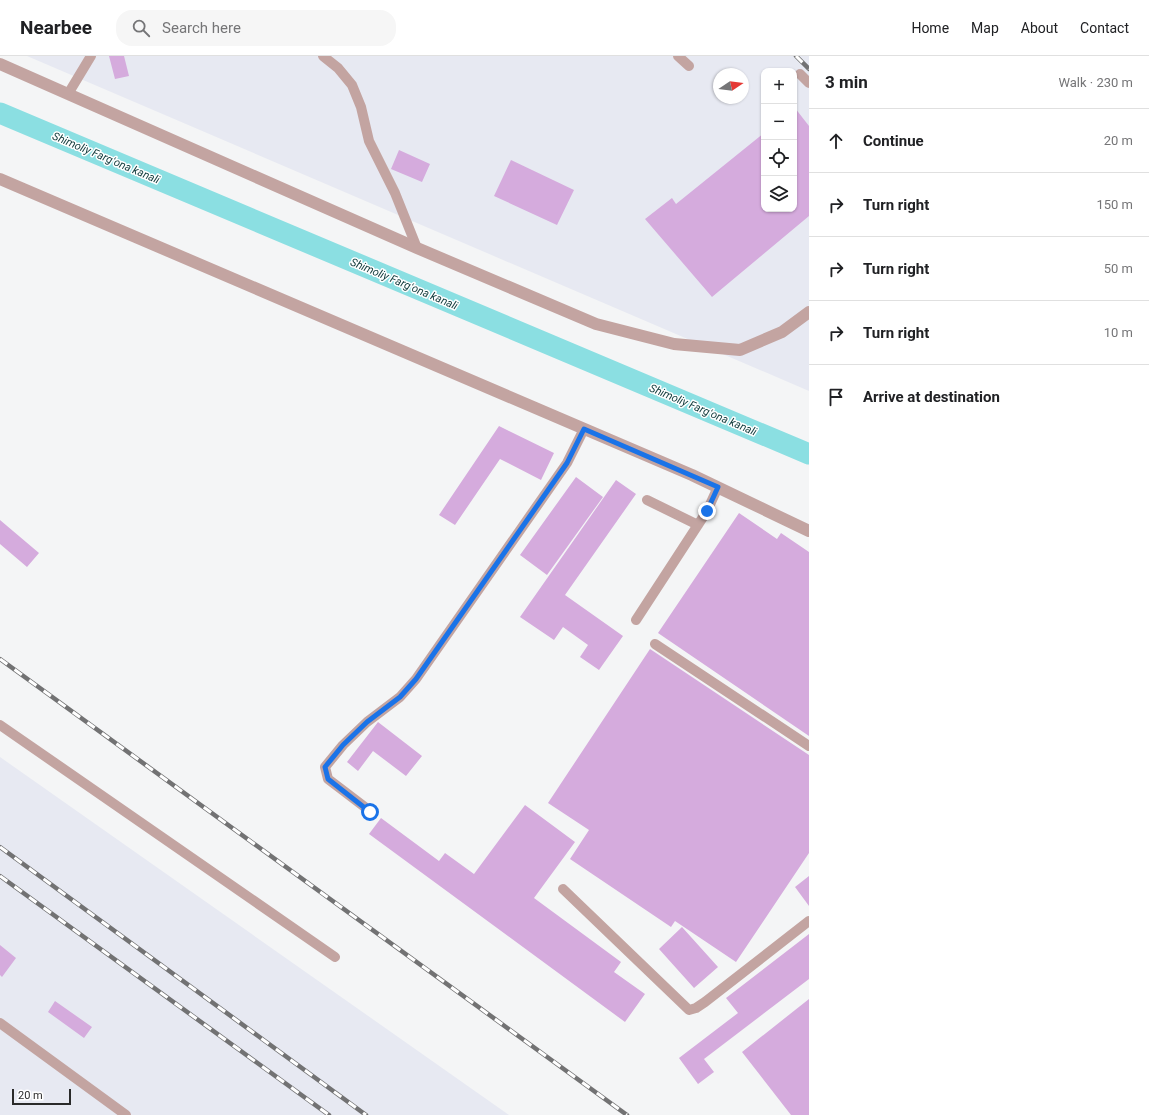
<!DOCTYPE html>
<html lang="en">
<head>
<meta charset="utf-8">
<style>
	:root { --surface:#fff; --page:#f6f6f6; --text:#202124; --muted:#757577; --line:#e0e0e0 }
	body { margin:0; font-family:Roboto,sans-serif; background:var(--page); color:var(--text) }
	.controls { position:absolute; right:12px; top:12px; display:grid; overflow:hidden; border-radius:8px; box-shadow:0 1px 3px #0004 }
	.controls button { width:36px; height:36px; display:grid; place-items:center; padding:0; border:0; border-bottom:1px solid var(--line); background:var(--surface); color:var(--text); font:20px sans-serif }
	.compass { position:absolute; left:713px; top:12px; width:36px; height:36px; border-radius:50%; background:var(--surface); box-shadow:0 1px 3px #0004; rotate:77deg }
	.scale { position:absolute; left:12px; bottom:10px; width:59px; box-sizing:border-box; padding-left:4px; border:2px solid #2a2a2a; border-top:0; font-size:11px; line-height:14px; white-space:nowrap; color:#2a2a2a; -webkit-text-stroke:3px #fff; paint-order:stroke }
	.stop { position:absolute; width:12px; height:12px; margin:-9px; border:3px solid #1a73e8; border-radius:50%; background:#fff }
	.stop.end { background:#1a73e8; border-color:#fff; box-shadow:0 1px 4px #0008 }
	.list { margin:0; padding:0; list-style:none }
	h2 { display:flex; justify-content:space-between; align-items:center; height:52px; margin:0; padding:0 16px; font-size:17px }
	h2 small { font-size:13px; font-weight:400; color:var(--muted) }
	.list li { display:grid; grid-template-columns:26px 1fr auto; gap:12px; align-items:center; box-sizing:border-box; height:64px; padding:0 16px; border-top:1px solid var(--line) }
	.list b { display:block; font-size:15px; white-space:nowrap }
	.list em { font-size:13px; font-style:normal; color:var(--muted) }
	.icon { flex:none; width:22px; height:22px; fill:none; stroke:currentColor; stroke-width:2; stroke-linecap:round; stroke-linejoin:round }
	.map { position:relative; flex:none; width:809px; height:1059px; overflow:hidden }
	header { display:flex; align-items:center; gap:24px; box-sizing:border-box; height:56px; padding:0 20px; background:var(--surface); border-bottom:1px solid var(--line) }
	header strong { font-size:19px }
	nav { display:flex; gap:22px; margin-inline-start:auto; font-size:14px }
	.search { width:280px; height:36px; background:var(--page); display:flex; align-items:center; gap:10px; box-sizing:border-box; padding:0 14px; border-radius:16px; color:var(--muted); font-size:15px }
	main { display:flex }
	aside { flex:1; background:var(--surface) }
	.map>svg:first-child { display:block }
	.built { fill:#e7e9f2; fill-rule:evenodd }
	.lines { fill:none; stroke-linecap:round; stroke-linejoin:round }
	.canal { stroke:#8bdfe2; stroke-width:21 }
	.building { fill:#d5abdd }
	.lane { stroke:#c3a4a1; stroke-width:10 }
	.street { stroke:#c3a4a1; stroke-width:12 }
	.rail-casing { stroke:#727273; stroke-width:4.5 }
	.rail { stroke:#fff; stroke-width:3; stroke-dasharray:9; stroke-linecap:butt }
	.route { stroke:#1a73e8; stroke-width:5 }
	.labels { text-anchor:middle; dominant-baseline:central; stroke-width:3; stroke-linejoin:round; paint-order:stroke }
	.water-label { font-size:11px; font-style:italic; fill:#174041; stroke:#fff }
</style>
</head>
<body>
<header>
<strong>Nearbee</strong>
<div class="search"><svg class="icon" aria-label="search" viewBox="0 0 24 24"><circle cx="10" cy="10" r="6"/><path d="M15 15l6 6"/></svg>Search here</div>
<nav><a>Home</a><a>Map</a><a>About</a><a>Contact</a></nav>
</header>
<main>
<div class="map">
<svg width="809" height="1059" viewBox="0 0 809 1059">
	<rect width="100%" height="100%" fill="#f4f5f6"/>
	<path class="built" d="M27,0h782v335zM764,15h30v138h-30zM719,18h24v24h-24z
		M0,701l509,358h-509z"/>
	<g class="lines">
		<path class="canal" d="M0,57l809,341"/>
	</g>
	<path class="building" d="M109,0h15l5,20 -14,3z
		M795,52l14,18v90l-97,81 -67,-78 27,-21 4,6 88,-71v76h30v-100z
		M399,94l31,14 -8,18 -31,-13z
		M511,104l63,30 -17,35 -63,-29z
		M499,370l55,27 -13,27 -41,-21 -45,66 -16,-10z
		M576,421l27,20 -56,78 -27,-20z
		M616,424l20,14 -71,101 58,41 -24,34 -19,-13 8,-12 -25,-18 -9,13 -34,-23z
		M739,457l38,26 4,-6 28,19v184l-151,-103z
		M0,464l39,33 -12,14 -27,-23z
		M650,593l159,106v98l-73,109 -61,-41 -4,6 -101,-68 19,-29 -41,-27z
		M378,666l44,34 -16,20 -33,-25 -15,20 -11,-9z
		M525,749l50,37 -41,56 87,64 -7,10 31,22 -20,28 -256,-188 12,-16 58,43 6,-8 29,21z
		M809,820v30l-14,-19z
		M682,871l36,40 -24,21 -35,-39z
		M809,878v45l-105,80 10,13 -16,12 -19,-26 59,-45 -12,-15z
		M0,889l16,13 -14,19 -2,-2z
		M809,943v116h-18l-49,-63z
		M55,945l37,26 -8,11 -36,-26z"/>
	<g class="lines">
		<path class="lane" d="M323,0l15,12 14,17 9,22 8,34 26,52 22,55
			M678,0l11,10
			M800,18l9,9
			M68,38l23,-38
			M647,444l51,25
			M636,564l71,-109 11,-24
			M655,588l154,102
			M0,669l335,232
			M370,755l-42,-32 -3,-12 18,-22 24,-23 33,-25 16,-18 151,-216 17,-34
			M563,833l126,121 7,-2 9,-6 104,-81
			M0,967l126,92"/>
		<path class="street" d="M0,8l417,184 179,76 78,20 66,6 42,-18 27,-20
			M0,123l692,296 117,56"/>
		<g class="rail-casing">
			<path id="rail" d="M796,0l13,13
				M0,603l627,456
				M0,791l366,268
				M0,820l329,239"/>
		</g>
		<use href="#rail" class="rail"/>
	</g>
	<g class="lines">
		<path class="route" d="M370,756l-42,-33 -3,-12 18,-22 24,-23 33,-25 16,-18 151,-216 17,-34 134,58 -11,24"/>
	</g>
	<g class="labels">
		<g class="water-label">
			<text transform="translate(106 102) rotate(23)">Shimoliy Fargʻona kanali</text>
			<text transform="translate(404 228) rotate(23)">Shimoliy Fargʻona kanali</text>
			<text transform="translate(703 354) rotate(23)">Shimoliy Fargʻona kanali</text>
		</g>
	</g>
</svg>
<div class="controls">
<button>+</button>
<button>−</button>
<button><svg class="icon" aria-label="locate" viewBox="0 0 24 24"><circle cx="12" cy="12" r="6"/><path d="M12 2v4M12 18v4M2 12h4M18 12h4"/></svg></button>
<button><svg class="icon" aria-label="layers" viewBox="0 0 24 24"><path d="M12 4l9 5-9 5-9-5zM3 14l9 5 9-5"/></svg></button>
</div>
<svg class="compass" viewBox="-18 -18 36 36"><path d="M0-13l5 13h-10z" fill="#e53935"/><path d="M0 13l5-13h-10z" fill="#757577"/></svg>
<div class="scale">20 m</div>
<div class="stop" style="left:370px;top:756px"></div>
<div class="stop end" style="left:707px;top:455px"></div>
</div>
<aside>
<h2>3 min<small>Walk · 230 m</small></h2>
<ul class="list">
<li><svg class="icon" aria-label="ahead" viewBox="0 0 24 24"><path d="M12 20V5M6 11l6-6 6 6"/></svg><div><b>Continue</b></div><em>20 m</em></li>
<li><svg class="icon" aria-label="right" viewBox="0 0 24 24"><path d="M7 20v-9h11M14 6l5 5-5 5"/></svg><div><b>Turn right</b></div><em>150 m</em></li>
<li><svg class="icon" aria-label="right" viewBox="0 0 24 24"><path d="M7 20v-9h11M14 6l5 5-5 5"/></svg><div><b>Turn right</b></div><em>50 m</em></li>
<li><svg class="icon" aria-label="right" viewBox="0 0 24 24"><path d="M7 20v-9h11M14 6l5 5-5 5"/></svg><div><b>Turn right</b></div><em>10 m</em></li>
<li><svg class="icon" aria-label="arrive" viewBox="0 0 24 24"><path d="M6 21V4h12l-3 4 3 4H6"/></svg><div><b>Arrive at destination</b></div></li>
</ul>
</aside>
</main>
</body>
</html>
